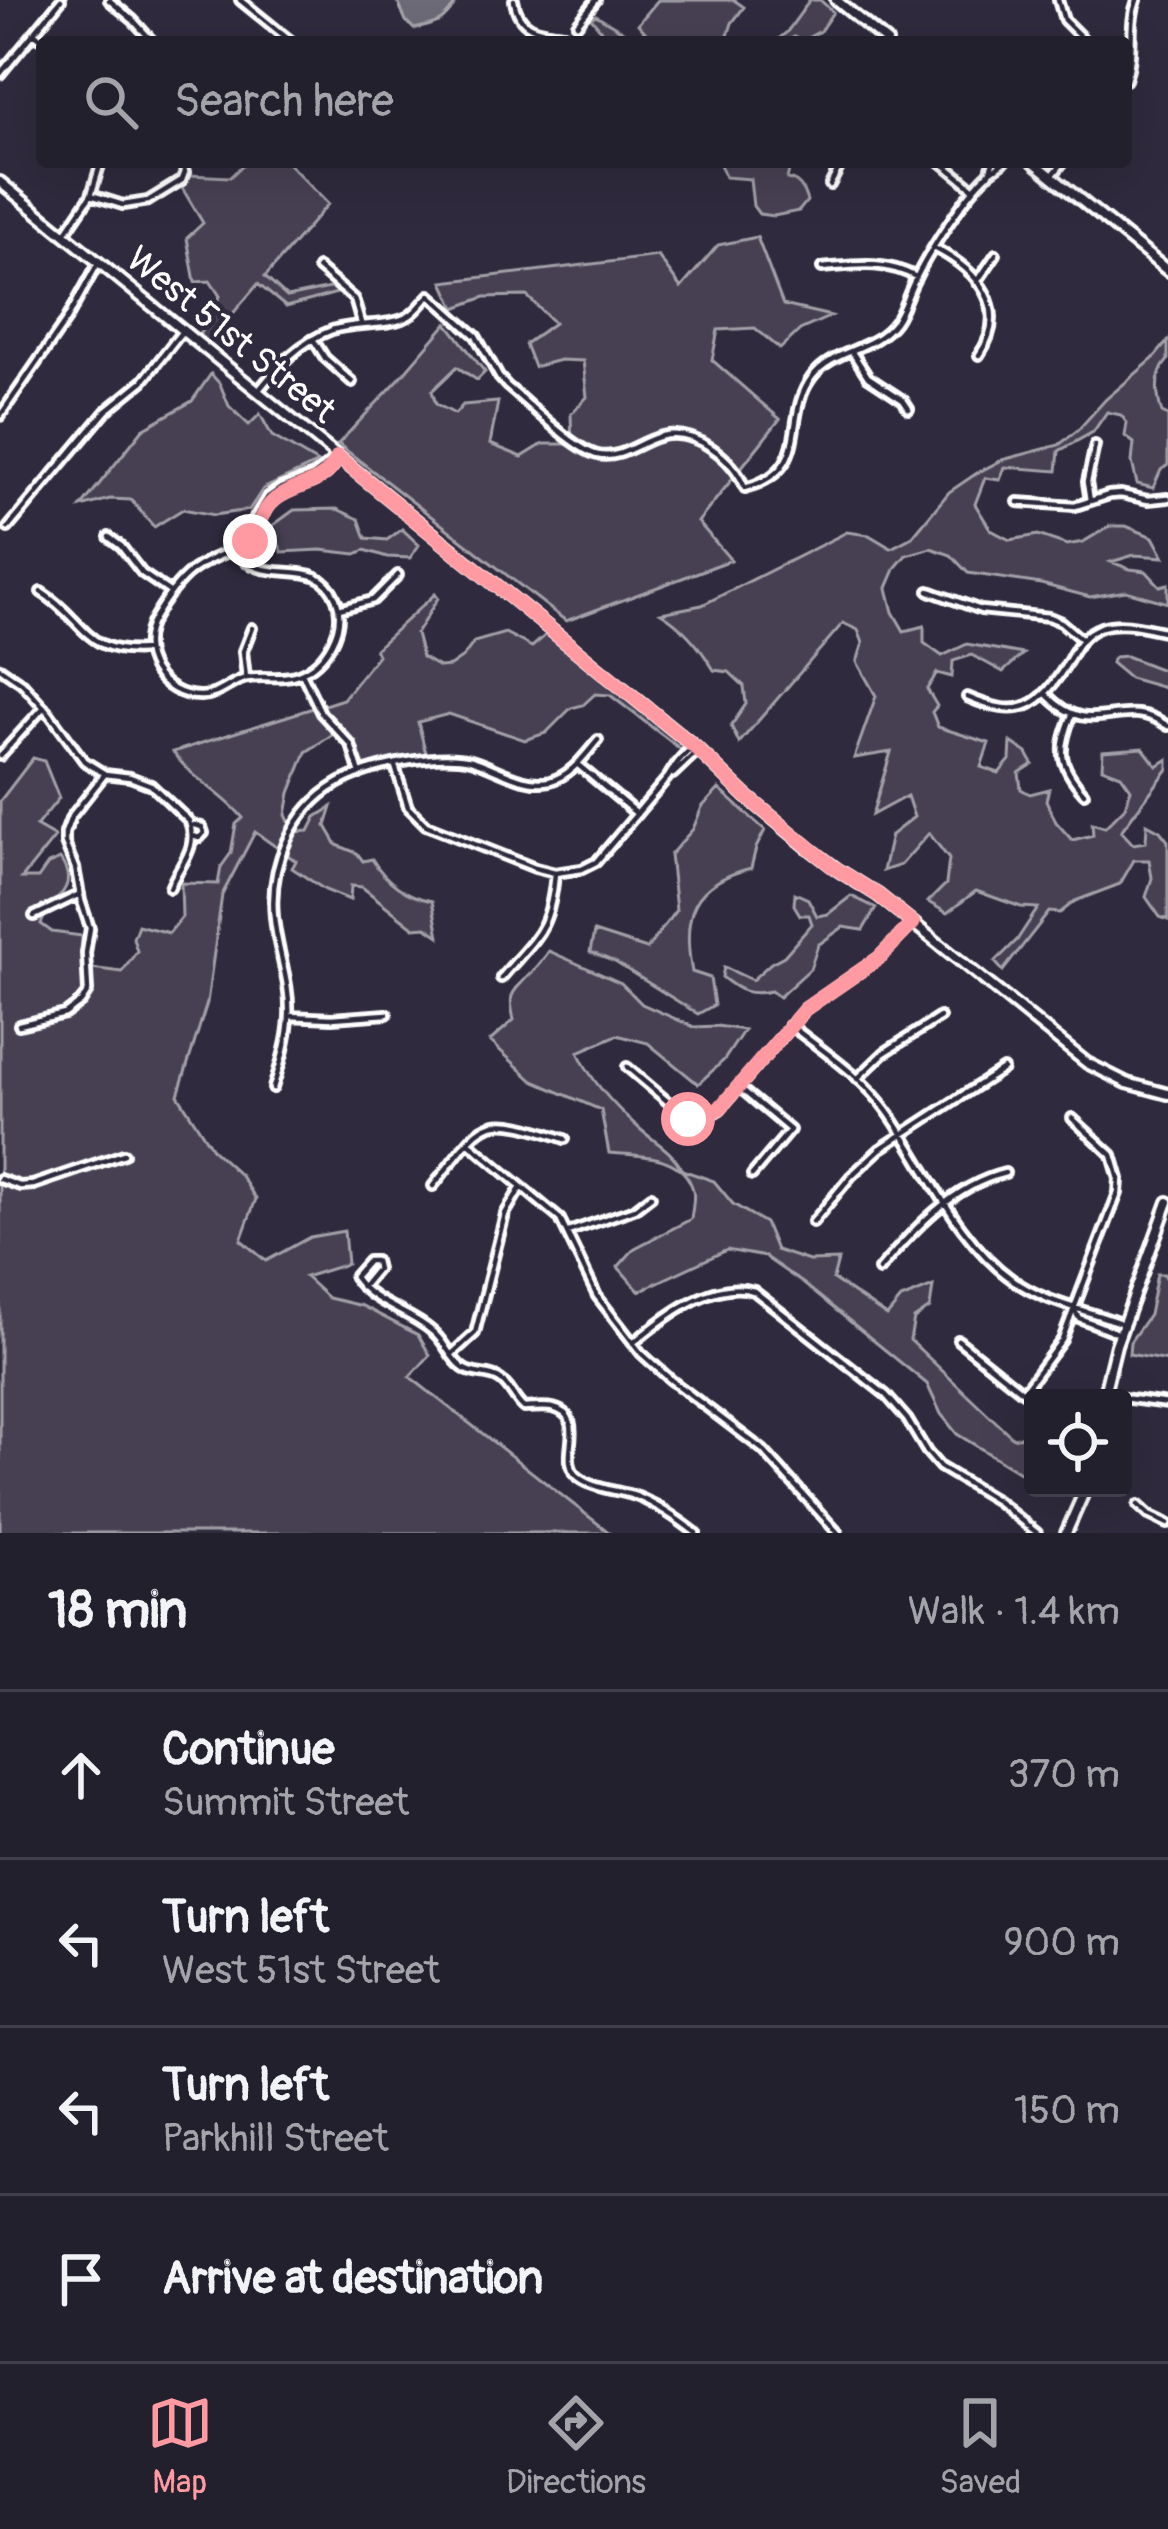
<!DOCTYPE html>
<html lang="en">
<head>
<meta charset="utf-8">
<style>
	:root { --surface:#23202e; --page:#2b2836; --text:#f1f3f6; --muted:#a3a3aa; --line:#403e4a; --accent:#ff9aa2 }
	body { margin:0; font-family:Pangolin,sans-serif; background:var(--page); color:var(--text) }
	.controls { position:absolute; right:36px; bottom:36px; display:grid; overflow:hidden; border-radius:12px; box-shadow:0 12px 48px #0002 }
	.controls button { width:108px; height:108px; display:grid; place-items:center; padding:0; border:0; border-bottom:3px solid var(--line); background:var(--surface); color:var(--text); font:60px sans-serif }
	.stop { position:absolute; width:36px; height:36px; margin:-27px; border:9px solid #ff9aa2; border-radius:50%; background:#fff }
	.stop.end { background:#ff9aa2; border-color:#fff; box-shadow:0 3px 12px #0008 }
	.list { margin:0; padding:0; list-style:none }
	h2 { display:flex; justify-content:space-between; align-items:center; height:156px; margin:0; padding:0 48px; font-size:51px }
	h2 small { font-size:39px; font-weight:400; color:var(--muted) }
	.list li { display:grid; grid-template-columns:78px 1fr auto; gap:36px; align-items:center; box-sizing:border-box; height:168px; padding:0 48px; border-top:3px solid var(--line) }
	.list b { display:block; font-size:45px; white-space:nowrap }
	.list p { margin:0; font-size:39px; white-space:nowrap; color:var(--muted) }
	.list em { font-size:39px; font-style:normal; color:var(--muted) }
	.icon { flex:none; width:66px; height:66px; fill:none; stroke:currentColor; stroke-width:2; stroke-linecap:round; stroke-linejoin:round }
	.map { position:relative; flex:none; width:1168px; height:1533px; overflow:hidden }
	.search { position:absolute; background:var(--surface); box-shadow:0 12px 48px #0002; left:36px; right:36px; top:36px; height:132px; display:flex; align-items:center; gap:30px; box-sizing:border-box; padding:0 42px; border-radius:12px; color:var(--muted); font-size:45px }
	.sheet { height:828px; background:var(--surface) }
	nav { display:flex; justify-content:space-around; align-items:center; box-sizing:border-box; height:168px; border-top:3px solid var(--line); background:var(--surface); font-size:33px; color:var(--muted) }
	nav a { display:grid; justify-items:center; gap:6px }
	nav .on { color:var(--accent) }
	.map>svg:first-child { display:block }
	.green { fill:#464152; stroke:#a2a0a8; stroke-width:3 }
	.water { fill:#6d6a77; stroke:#a7a6ad; stroke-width:3 }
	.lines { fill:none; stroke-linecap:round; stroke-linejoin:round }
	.street-casing { stroke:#fff; stroke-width:14 }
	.secondary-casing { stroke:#fff; stroke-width:16 }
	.street { stroke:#2f2a3d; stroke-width:4.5 }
	.secondary { stroke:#2f2a3d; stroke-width:8 }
	.route { stroke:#ff9aa2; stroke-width:15 }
	.labels { text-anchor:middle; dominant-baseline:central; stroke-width:9; stroke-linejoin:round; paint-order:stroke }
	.street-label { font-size:36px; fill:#fff; stroke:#2f2a3d }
</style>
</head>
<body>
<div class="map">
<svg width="1168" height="1533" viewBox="0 0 1168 1533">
	<rect width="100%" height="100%" fill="#2f2a3d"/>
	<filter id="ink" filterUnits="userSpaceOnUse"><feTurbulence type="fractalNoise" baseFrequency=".00833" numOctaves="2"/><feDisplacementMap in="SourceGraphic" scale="24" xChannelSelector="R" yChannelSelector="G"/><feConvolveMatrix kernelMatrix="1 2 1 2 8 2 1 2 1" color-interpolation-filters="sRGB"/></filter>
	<g filter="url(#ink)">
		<path class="green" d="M658,0h76l10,7 -12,16 -6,19h-115l-20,-24 5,-3 40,24 11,-5 -9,-10z
			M810,0h10l13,12 -13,19 -18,10 -8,-4 -7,5h-12l12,-10z
			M246,162h41l41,42 -63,73 22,20 47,-10 7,5 -55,15 -28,-23 -51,60 -9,-7 22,-41 -10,-15 -15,1 -8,-44 16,-15 -22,-37 7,-11 42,2z
			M719,162h72l-4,17c13,2 16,10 20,22l-8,10 -25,5 -15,-2 -6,-8 -3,-27 -25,-2z
			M757,237l26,68 48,11 -31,14 -20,19 -25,-21 -37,2 -6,30 68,59 -82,103 33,38 -165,61 -228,-177 61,-65 48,-56 38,49 -8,8 -20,-13 -25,24 4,13 19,10 8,-9 35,-3 -8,42 32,13 21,-13h29l-1,-30 16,-17 -4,-36 -23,-1 -26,7 -9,-23 29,-21 -27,-27 -42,1 -30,11 -12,-26 215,-26 23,32 37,-43z
			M1168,341v19c-14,16 -12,34 -6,53l6,3v49l-7,5 -8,18 -16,-4 -5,-22 2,-19 -9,-7 2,-13 -6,-8 -14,-3 -14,20 -34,19 -2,20 -52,-4 -5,13 -15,-2 -10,26 16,26 19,10 28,-5 29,10 16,-3 27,-16h16l27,11 11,20 -30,-2 -23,7 19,7 16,2 14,15 8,-2v19l-42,-12 -36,6 -49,-13 -73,-11 -17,-18 -20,-7 -25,7 -10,12 -9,21 6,24 11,19 20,-5v17l18,13 25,-12 56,10 -20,18 -31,-17 -19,6 -1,16 -15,-4 -10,16 10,17 -5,6 6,15 51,16 -8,24 18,6 11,-13 1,-18 16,11 6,11 -14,9 2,16 9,5 19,-5 -3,11 10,22 16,18 21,-5 -1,-12 13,4 20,-20 6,-18 -10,-14 -19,-7 1,-17 40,-3 14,18 11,-7v10l-47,62 12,13 13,-2 1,-18 13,7 8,10v79l-8,-3 -14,-20 6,-19 -3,-18h-15l-14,24 -45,17 -15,12 -11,-1 -46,59 -8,-9 22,-22 21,-32 -17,-1 -45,-16 -29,22 -19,-11 18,-18 3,-25 -20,-26 -28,32 -18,6 8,-36 23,-18 -7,-21 -35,19 19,-63 -37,6 22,-62 -19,-34 6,-19 -5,-13 -15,-7 -104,120 -8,-17 15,-22 -2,-18 -15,-14 -15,-2c-14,-23 -30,-43 -53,-57l41,-8 145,-73 22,3 22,13 21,-11 37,-45 28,-19 25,-13 57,-15 19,-15 28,-31 47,-40z
			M211,374l9,10 9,22 20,19 11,-11 12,22 46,27 -55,26 -14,21 -35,5 -31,-6 -29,18 -23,-27 -21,-1 -29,8 62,-78 49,-28z
			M337,509l22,10 7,19 21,2 15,-11 17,16 -9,13 -23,-1 -22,-7 -9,4 -35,-4 -39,2 -10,-26 22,-16z
			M435,594l3,4 -22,36 6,23 17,10 11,-1 13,-9 11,-15 31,-9 27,14 15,-13 136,109 1,9 -74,-57 -15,-1 -12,11 -12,3 -25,25 -21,7 -76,-26 -31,8 8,32 -60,15 -13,-29 -32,-34 22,-7 35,-44 -3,-6z
			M1126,656l42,16v17l-39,-11 -18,-15 4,-6z
			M313,708l22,25 -29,19 -16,41 -4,22 8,17 15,-1 7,-14 16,-10 -6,19 11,19 20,8 6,8 9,-2c14,23 34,37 60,42l7,35 -13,-9 -12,1 -52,-41 -11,-1 -1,14 -25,-10 -33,-22 4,-7 -41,-29 -33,63 -15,108 -29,92 35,55 28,26 15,23 -15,41 25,21 44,-24 34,-6 3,33 -42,13 23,21 34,8 56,29 12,20 -20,22 200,156h-610v-732l33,-43 11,3 15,37 -23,28 19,11 -33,41h16l10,-14 12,-5c22,31 -10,39 -19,65l11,8 30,4v31l40,5 15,-21 -4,-13 5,-13 31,8 13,-16 -1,-34 37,1 3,-17 10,-14 5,-29 7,-6c-20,-25 -52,-39 -70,-66z
			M719,789l46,41 -9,18 -5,20c-59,15 -70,47 -59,104l18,6 4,27 -16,9 -83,-52 -25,-10 4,-20 53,17 29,-39 -6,-55 23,-26 9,-22z
			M795,893l13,6 9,17 11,-2 23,-18 25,12 -13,22 -20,-3 -25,18 -8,24 -31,28 -8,-6c-22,5 -32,0 -49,-14l2,-10 28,13 19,-17 13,-7 28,-32 -3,-9h-9l-6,-10z
			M549,951l72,32 21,21 52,23 23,-1 27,4 -20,30 -26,24 -50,-41 -31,-8 -39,17c13,29 38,56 62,77 16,14 32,21 42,41l32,11 19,23 32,19 11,27 33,11 29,-1 -5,19 54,37 14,-17 32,-13 -3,22 -16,11 -4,21 103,98 20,-4v43l-4,1 -72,-44 -16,-20 -14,-30 -123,-100 -39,-27 -38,-7 -88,41 -21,-24 17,-19 56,-29c1,-8 4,-21 2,-29 -10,-37 -54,-34 -84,-37l-8,-43 -68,-29 -43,-40 24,-21c-6,-27 -3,-26 15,-45 8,-7 14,-16 20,-24z
			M1157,1274h7l4,7v80l-39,-7 1,-12 19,-27z"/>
		<path class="water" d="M397,0h61c-14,22 -19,24 -44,29l-8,-8z"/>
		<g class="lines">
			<g class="street-casing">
				<path id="street" d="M109,0l24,20 20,22
					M240,0l52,42
					M514,0c4,29 24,31 50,34
					M1058,0l6,20 22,22
					M577,24l19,-24
					M34,33l11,9
					M0,74l61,-74
					M1126,80c10,-28 1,-54 11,-80
					M941,162l33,27
					M989,174l4,-12
					M1052,176l11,-14
					M830,185l12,-23
					M91,195l32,10 25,-4 34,-21 3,-8 -3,-10
					M64,235l27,-40 10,-33
					M934,248c44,22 77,61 45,107
					M318,268l36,31 7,24
					M822,268c34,-3 63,-8 94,9
					M977,282l19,-28
					M313,339l12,19 27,24
					M852,352l16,25 35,23 6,9
					M258,391c21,-26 42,-49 74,-61 23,-8 58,-3 77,-14 8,-5 14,-14 21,-21l46,41 23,41 8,9c21,17 68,64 91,69 23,5 42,-14 64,-19 34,-7 71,22 83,52 69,-19 36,-70 67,-111 21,-28 62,-26 83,-55 9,-13 13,-29 20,-42 15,-30 50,-85 74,-107 5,-4 10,-7 15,-11
					M0,416l67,-97 30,-54
					M1090,501l-3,-19 8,-37
					M1018,502l57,4 34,-11 12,-1 27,6 20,-2
					M8,528l98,-117 37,-30 40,-51
					M109,537l12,9 21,27 29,20
					M235,550c29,41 82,1 101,49 11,28 -10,65 -38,75 -17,7 -37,0 -55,5 -15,5 -25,17 -42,17 -40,1 -68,-43 -47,-78 26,-44 43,-56 91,-72 11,-15 16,-36 32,-48 22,-16 49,-12 61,-41
					M235,550l33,-53 13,-9 32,-12 25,-19
					M929,591l52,19 68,7 12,5 20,17
					M41,592c45,28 42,63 106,58
					M339,609l34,-9 25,-25
					M0,668l22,15 27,30 35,48 21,13 25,3 21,8 38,36c10,28 -9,42 -19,67
					M302,673l19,40 30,32 9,29
					M246,678l-3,-27 9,-23
					M1047,695c46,49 73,-3 121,31
					M967,697c53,23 73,12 102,-37 8,-15 15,-27 32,-33 22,-7 46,1 67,5
					M1072,715c-14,35 -14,49 12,78
					M0,756l44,-49
					M577,764l60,50
					M395,766l13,41 18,18 109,43 20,5 27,-4 14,-7 72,-85c7,-12 15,-24 27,-30
					M673,774l19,-18 3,-9
					M193,836l6,2 5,-5 -2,-6 -8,-2
					M34,916l46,-22
					M501,978c36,-43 49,-46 54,-105
					M289,1016l43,2 55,-4
					M19,1025l46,-11 16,-12 7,-11 -2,-38 4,-25 -9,-27 -6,-33 -10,-25v-10l6,-16 34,-43
					M790,1025c33,26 72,51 97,86 40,55 68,128 126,169 34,24 72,29 110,44
					M627,1067l66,56 6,-1 21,-13 85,-100 74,-51 34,-35
					M857,1079l27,-26 56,-36
					M739,1087l51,43 -38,45
					M273,1088c7,-23 15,-47 16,-71 2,-35 -12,-66 -15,-100 -5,-51 18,-107 63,-133 30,-18 100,-32 134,-24 25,7 52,27 79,21 22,-6 34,-25 48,-41
					M468,1142l92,77 37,77 44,57 30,27 92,70 75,83
					M0,1179l20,7 13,-1 91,-31
					M433,1186c53,-67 47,-76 132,-47
					M813,1222l38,-46 29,-27 123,-80
					M568,1232l66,-23 17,-13
					M879,1270c34,-40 73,-84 126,-97
					M362,1287l15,-18 -2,-8h-7l-14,16c20,28 54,33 78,54 13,10 18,28 31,37 10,8 25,4 36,11 11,6 15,21 25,29 9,0 20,-2 29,0 36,9 6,47 22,66 14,15 45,16 63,23 22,9 40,22 58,36
					M1074,1310l5,8 41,16
					M958,1340l65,52 39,-52 56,-147 1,-14 -7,-24 -40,-37
					M633,1343c30,-25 80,-65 121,-52l132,104 21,24 20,33 13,15 57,34 40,32
					M452,1354l23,-21 30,-119 16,-27
					M1123,1398l45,6
					M1138,1505l11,10 19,9"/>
			</g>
			<g class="secondary-casing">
				<path id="secondary" d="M836,0l51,42
					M1034,162l134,109
					M0,182l695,565 51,49 63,52 29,22 40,25 209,168 40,20 41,11
					M1103,1398l13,-53 52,-143
					M1066,1533l20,-45"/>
			</g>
			<use href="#street" class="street"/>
			<use href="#secondary" class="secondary"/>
		</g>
	</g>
	<g class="lines" filter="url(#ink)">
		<path class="route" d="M250,541c7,-14 13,-32 26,-42 22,-17 49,-12 62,-42l357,290 51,49 86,70 46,29 35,28 -34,35 -74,51 -85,99 -28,15 -4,-4"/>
	</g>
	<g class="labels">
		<g class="street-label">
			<text transform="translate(231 335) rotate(39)">West 51st Street</text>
		</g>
	</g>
</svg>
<div class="controls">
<button><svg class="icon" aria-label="locate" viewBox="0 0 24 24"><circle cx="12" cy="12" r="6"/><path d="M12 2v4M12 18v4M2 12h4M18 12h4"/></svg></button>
</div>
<div class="stop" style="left:688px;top:1119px"></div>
<div class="stop end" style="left:250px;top:541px"></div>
<div class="search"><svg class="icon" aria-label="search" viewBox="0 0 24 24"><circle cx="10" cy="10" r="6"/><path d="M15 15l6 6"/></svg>Search here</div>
</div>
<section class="sheet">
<h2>18 min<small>Walk · 1.4 km</small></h2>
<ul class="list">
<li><svg class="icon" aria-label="ahead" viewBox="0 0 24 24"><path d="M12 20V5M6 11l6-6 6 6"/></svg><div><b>Continue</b><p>Summit Street</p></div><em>370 m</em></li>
<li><svg class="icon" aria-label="left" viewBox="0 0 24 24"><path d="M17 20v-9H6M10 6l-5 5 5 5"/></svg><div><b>Turn left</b><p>West 51st Street</p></div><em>900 m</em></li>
<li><svg class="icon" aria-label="left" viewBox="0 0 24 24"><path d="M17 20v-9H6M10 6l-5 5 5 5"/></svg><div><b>Turn left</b><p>Parkhill Street</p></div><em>150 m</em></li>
<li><svg class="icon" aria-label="arrive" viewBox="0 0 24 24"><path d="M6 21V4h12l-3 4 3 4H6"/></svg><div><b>Arrive at destination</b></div></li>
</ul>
</section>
<nav>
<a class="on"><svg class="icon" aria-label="map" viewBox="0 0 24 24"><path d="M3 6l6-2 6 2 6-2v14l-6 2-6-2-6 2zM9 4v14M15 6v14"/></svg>Map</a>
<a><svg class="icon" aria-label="directions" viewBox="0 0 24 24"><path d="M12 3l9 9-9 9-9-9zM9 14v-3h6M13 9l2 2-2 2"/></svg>Directions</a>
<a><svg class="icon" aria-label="saved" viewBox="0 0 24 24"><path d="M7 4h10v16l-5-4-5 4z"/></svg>Saved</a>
</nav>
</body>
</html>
